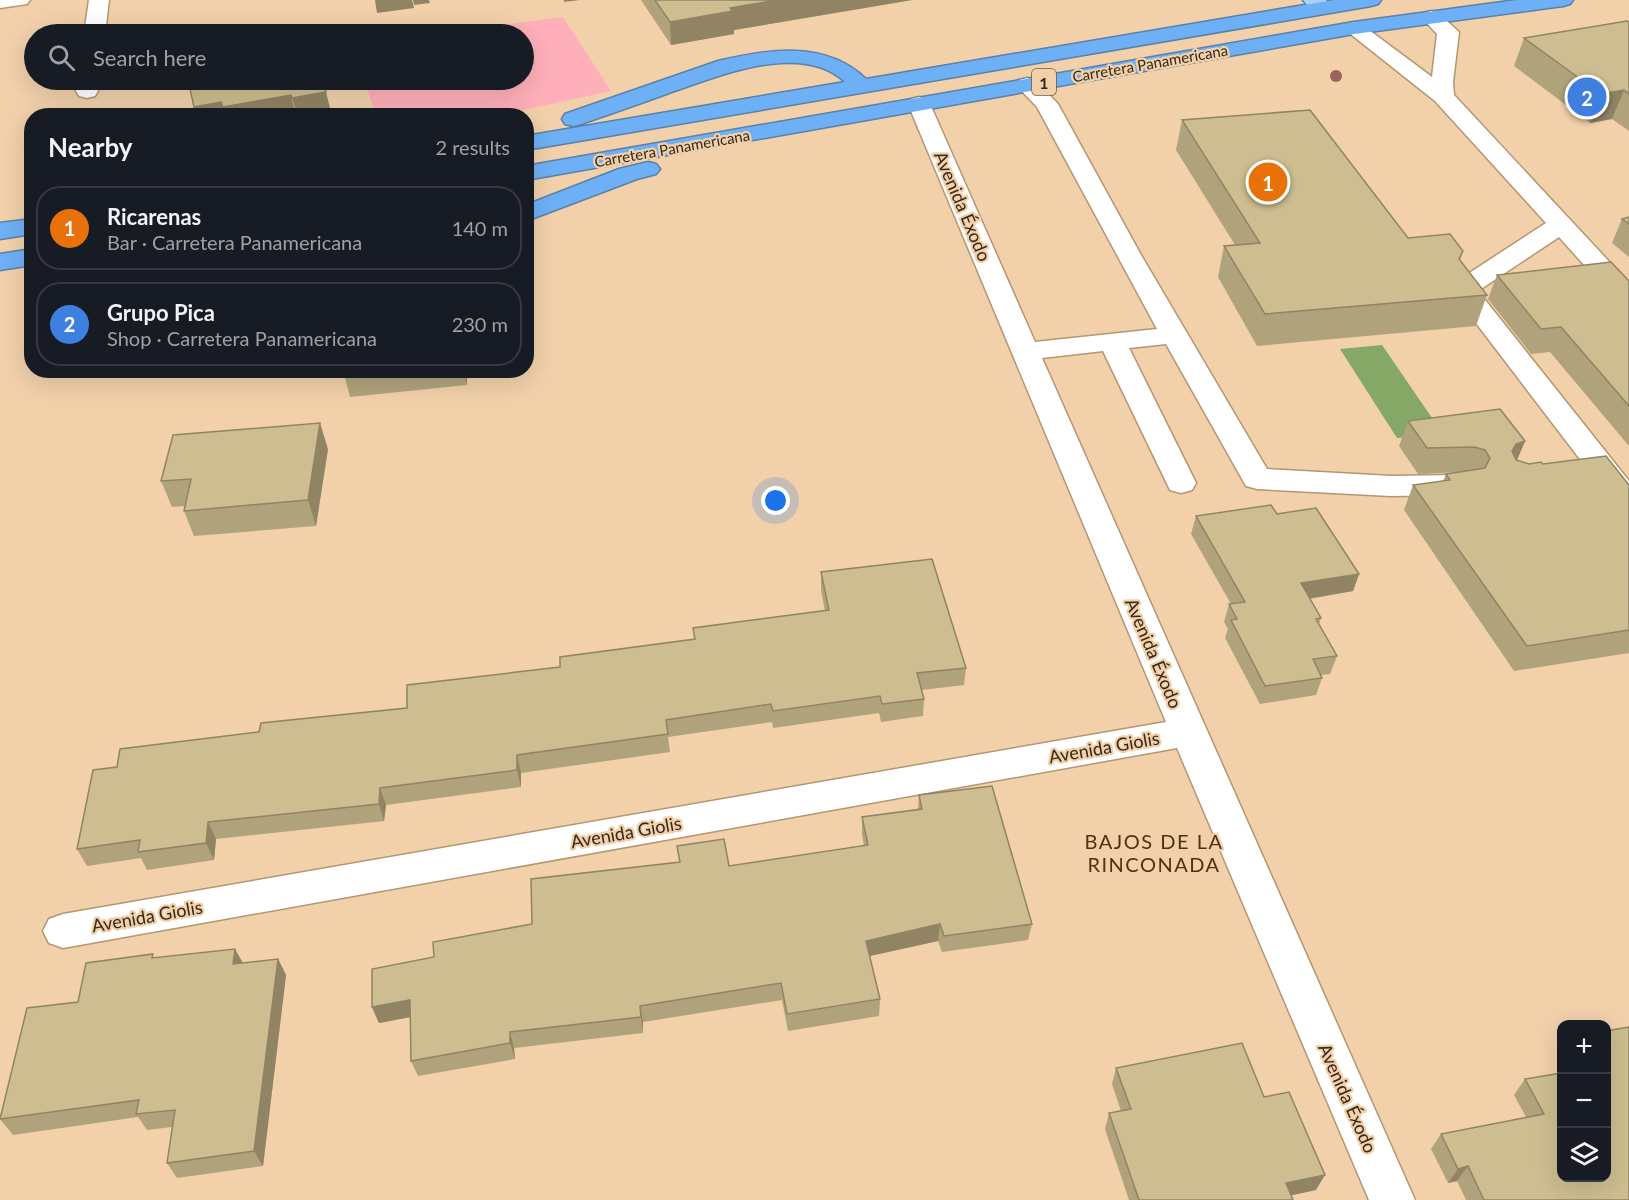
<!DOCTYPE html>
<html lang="en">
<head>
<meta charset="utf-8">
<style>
	:root { --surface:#171b24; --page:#20242c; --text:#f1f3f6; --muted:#9ea1a6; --line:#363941; --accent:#8c9099 }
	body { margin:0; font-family:Lato,sans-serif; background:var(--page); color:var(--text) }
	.controls { position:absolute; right:18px; bottom:18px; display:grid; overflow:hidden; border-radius:12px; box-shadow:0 6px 24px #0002 }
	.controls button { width:54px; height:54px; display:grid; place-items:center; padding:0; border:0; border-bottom:2px solid var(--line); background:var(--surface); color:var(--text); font:30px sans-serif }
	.you { position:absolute; left:776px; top:501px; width:21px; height:21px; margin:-15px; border:4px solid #fff; border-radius:50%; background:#1a73e8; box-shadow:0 0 0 9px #1a73e833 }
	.badge { display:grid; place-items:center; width:39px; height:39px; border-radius:50%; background:var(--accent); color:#fff; font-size:20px; font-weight:700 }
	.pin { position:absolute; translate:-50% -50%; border:3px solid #fff; box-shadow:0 2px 6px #0006 }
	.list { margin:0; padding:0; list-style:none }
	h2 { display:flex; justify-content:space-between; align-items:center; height:78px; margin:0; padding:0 24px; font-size:26px }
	h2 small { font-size:20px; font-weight:400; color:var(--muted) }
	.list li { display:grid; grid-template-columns:39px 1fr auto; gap:18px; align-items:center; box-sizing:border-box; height:84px; margin:0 12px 12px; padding:0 12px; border:2px solid var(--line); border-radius:24px }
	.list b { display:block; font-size:22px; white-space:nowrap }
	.list p { margin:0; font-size:20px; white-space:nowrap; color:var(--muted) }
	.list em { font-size:20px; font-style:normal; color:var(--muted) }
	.icon { flex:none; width:33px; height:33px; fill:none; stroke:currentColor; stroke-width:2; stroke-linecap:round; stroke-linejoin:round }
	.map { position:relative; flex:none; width:1629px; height:1200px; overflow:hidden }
	.search { position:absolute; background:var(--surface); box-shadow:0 6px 24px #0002; left:24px; top:24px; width:510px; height:66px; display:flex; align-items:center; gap:15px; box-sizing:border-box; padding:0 21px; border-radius:33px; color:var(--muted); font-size:22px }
	.panel { position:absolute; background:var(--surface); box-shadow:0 6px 24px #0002; left:24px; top:108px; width:510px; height:270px; border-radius:24px }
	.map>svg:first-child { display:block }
	.green { fill:#feafb9 }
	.water { fill:#85a866 }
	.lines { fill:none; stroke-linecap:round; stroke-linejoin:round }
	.minor-casing { stroke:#b59672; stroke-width:3 }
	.major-casing { stroke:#5a80a8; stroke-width:3 }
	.highway-casing { stroke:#5a80a8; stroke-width:3 }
	.minor { fill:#fff; fill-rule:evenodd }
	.major { fill:#a8d0f9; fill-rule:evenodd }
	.highway { fill:#6eb0f5; fill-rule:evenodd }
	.tree { fill:#9b645e }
	.wall { fill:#b0a37c }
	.shaded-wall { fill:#908465 }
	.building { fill:#cdbd90; stroke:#908465; stroke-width:1.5 }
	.labels { text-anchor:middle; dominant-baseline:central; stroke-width:4.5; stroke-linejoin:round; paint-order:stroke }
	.far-street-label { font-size:15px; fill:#342819; stroke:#f1d0aa }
	.shield { fill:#f1d0aa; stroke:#6d5a44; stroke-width:1.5 }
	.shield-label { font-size:16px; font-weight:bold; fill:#342819 }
	.street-label { font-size:18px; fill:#342819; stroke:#f1d0aa }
	.neighbourhood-label { font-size:20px; letter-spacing:1.5px; fill:#4e330f; stroke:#f1d0aa }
</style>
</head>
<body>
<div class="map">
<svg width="1629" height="1200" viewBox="0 0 1629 1200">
	<rect width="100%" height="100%" fill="#f1d0aa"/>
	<path class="green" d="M563,17l48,74 -111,24h-124l-12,-35h160v-46h-89z"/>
	<path class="water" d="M1382,345l61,89 -46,4 -57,-89z"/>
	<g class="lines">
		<g class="minor-casing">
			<path id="minor" d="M0,0h30l-3,4 -27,4z
				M89,0h20l-4,34h-21z
				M1431,11l7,2 21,19 -6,50 1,13 175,188v24l-9,-2 -61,-68 -81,54 151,190v31l-11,-3 -168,-220 4,-6 92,-60 -111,-122 -92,-73 4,-4 7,-2 7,2 71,53 5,-43 -16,-17 3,-4z
				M1027,78l8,2 23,24 83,151 126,214 124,7 66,-1 11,3 4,7 -4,7 -11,3 -66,1 -134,-7 -11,-3 -80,-142 -37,4 67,135 -4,7 -11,3 -11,-3 -67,-139 -61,7 373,842h-46l-192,-452 -1114,200 -14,-5 -6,-12 6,-12 14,-5 1103,-192 -258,-618 3,-5 8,-2 8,2 3,5 105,238 122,-13 -120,-222 -21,-22 3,-5z
				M77,80h22l-1,11 -3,5 -8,2 -8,-2 -3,-5z"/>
		</g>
		<g class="major-casing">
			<path id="major" d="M1303,0h23l8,8 -3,4c-12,3 -21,-2 -28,-12z"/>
		</g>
		<g class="highway-casing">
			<path id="highway" d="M1334,0h47l-3,4 -7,2 -845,144v-14l319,-54c-44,-42 -128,-5 -176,11 -30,11 -59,21 -88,31l-8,2 -8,-2 -3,-5 3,-5 153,-53c50,-12 108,-21 148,18z
				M1517,0h56l-3,4 -7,2 -209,28 -828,146v-14l828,-144z
				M648,162l8,2 4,5 -4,5 -19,5 -111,42v-16l93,-36z
				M32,219v15l-32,5v-16z
				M32,249v16l-32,5v-16z"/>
		</g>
		<use href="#minor" class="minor"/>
		<use href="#major" class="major"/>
		<use href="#highway" class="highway"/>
	</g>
	<circle class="tree" cx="1336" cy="76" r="6"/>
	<path class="wall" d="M641,0h271l-178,30v4l-63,11z
		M1629,22v109l-17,-12 -22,4 -76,-57 10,-28z
		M1182,120l226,118 55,13 -3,9 27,35 -11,31 -219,20 -39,-69 6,-31 11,-1 -59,-95z
		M1629,217v40l-17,-14 10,-24z
		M1497,275l132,6v165l-79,-94 -19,2 -43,-55z
		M343,370h124v15l-117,12z
		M1408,421l117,20 -8,19 12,4h14l86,21v168l-115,18 -110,-161 9,-25 30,-4 3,-7 15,-2 -43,2 -19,-28z
		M328,449l-12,77 -122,10 -10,-25 1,-5 -13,1 -11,-26z
		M1277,514l82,60 -6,17 -44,8 12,19 -2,6 18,32 -7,18 -9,1 1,3 -6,17 -56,9 -35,-66 3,-9 -4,-7 5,-18h2l-40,-70 5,-18z
		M821,572l145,96 -2,17 -42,5 2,9 -1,17 -42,6 -2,-9 -106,15 -1,-6 -104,15 2,15 -149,21v14l-135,18 -2,16 -168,18 -2,21 -67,10 -6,-12 -54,8 -10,-17 40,-82 142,-35 148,-24 153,-41 134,-28 -1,-11 132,-17 -4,-21z
		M919,795l113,129 -4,16 -86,12 -4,-11 -68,15 10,43 -1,17 -91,15 -6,-31 -139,22v11l-129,15 1,11 -97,17 -7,-15 -1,-44 -31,6 -7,-16 62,-50 98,-33 147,-62 -2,-16 52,20 135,-20 -2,-12v-17l56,-7z
		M155,957l88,6 35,-4 8,16 -23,191 -86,12 -10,-15 5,-36 -25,3 -9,-13 -125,18 -13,-16 78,-117z
		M1116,1068l148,29 52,93 -25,5 2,5h-164l-24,-71 4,-16 12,-2 -9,-27z
		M1525,1079l104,121h-163l-9,-19 -9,2 -17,-34 10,-15 85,-17 -12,-22z"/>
	<path class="shaded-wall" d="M375,0h37l2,8 -37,5z
		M413,0h16l1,3 -16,2z
		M564,0h16l-16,2z
		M777,0h135l-178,30v4l-63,11 -1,-23 60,-14z
		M1624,90l-12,29 -22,4 11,-29z
		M326,92l6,24h-35l-5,-18z
		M291,95l5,21h-100l-2,-9 27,-5z
		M464,370h3v15z
		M320,423l8,26 -12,77 -8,-26z
		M1525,441l-11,26 -2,-16 4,-7z
		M1359,574l-6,17 -58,10 6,-18z
		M517,755l4,18v14l-4,-17z
		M380,788l6,17 -2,16 -5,-17z
		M208,822l8,17 -2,21 -8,-17z
		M940,924l-2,17 -73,16 1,-16z
		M235,949l9,16 -11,-1z
		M278,959l8,16 -23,191 -9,-15z
		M410,1000l6,16 -37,7 -7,-16z
		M640,1006l3,16v11l-2,-16z
		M510,1032l4,16 1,11 -5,-16z
		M1468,1166l-11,15 -9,2 10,-14z
		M1325,1175l-9,15 -37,8 7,-15z"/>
	<path class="building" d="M655,0h122l-47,8 3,3 -63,11z
		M1627,21l2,1v72l-5,-4 -23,4 -77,-56z
		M188,80h134l4,12 -34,6 -1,-3 -68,12 -2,-5 -27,5z
		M1310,110l98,128 42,-4 13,17 -4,8 28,36 -222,19 -41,-68 36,-3 -78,-123z
		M1629,217v7l-7,-5z
		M1611,262l18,19v125l-68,-79 -20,2 -44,-54z
		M1500,409l25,32 -9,3 -4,7 4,9 13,4 12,-2 2,2 63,-8 23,29v145l-102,16 -114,-161 37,-5 -4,-6 39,-6 5,-10 -5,-8 -11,-3 -47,1 -19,-27z
		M320,423l-12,77 -124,11 7,-32 -30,2 12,-46z
		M1271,505l6,9 39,-6 43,66 -58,9 20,35 -5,1 21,37 -24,3 9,19 -57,8 -34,-66 6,-1 -8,-15 16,-2 -49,-86z
		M932,559l34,109 -49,5 7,26 -42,5 -2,-8 -107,15 -2,-7 -105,16 2,14 -151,21v15l-137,18 -1,16 -171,18 -2,21 -68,9 2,-12 -63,9 16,-79 24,-3 3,-18 139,-17 2,-9 146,-15v-23l153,-18v-10l135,-18 -2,-11 136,-18 -8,-38z
		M992,786l40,138 -88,12 -4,-12 -74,17 14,58 -93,15 -6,-31 -141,23 1,11 -131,15v11l-99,18 -1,-61 -38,7v-38l62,-12 -1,-15 99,-18 -1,-45 149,-17 -3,-16 47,-7 5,27 139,-21 -6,-28 60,-8 -3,-14z
		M235,949l-2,15 45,-5 -24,192 -87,12 8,-53 -39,4 3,-14 -139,19 27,-111 51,-6 8,-39 67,-9 -1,4z
		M1629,1027v173h-145l-16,-34 -10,3 -17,-35 103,-20 -19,-35 37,-6v105h44v-147z
		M1242,1043l22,54 25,-5 36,83 -39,8 7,17h-154l-30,-87 22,-4 -15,-41z"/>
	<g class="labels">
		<g class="far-street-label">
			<text transform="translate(1150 63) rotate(-10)">Carretera Panamericana</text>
			<text transform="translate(672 148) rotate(-10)">Carretera Panamericana</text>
		</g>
		<rect class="shield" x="1032" y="69" width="24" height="26" rx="4.5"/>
		<g class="shield-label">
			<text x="1044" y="82">1</text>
		</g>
		<g class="street-label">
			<text transform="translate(963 206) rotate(67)">Avenida Éxodo</text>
			<text transform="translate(1154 653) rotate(67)">Avenida Éxodo</text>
			<text transform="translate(1104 747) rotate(-10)">Avenida Giolis</text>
			<text transform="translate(626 832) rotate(-10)">Avenida Giolis</text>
			<text transform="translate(147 916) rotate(-10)">Avenida Giolis</text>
			<text transform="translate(1348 1098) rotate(66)">Avenida Éxodo</text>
		</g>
		<g class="neighbourhood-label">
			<text x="1154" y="841">BAJOS DE LA<tspan x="1154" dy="23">RINCONADA</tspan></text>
		</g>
	</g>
</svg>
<div class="controls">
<button>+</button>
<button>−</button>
<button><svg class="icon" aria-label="layers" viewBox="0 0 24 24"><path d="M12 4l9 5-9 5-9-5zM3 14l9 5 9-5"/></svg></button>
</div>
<div class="you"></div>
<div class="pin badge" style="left:1268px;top:182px;background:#e8710a">1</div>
<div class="pin badge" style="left:1587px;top:97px;background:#3f7fe0">2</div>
<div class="search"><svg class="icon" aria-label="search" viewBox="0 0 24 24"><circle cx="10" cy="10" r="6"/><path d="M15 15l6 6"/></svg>Search here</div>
<section class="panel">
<h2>Nearby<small>2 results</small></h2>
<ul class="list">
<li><span class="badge" style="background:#e8710a">1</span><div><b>Ricarenas</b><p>Bar · Carretera Panamericana</p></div><em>140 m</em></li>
<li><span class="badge" style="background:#3f7fe0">2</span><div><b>Grupo Pica</b><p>Shop · Carretera Panamericana</p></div><em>230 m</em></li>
</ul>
</section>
</div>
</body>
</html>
